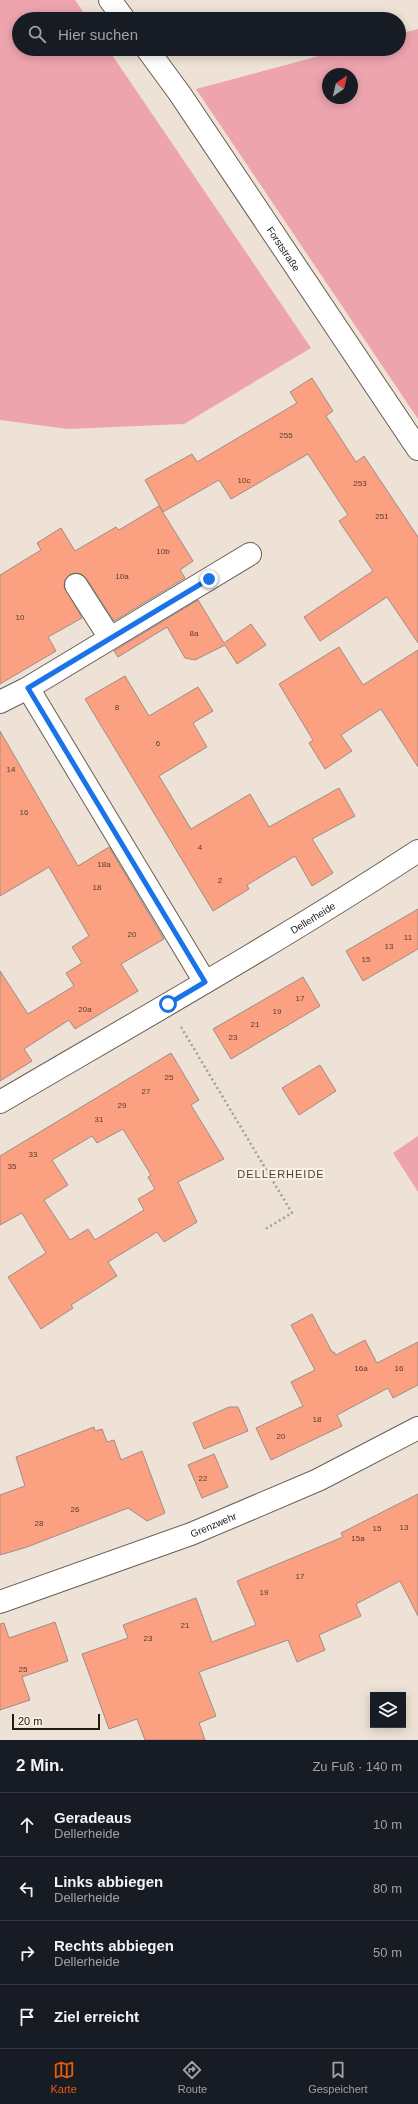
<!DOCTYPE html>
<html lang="de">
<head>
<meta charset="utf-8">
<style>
	:root { --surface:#171b24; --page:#20242c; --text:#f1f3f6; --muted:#9ea1a6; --line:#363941; --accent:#ea580c }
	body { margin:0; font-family:Helvetica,sans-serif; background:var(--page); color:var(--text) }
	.controls { position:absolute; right:12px; bottom:12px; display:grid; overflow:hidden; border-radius:0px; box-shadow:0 2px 10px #0003 }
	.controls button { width:36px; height:36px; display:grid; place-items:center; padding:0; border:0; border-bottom:1px solid var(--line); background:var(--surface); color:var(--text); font:20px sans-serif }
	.compass { position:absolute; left:322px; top:68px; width:36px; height:36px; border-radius:50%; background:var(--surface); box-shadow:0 2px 10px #0003; rotate:34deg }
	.scale { position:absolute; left:12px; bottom:10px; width:88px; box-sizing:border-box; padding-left:4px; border:2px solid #201b17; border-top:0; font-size:11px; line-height:14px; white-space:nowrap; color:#201b17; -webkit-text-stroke:3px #fcefe3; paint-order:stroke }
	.stop { position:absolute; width:12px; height:12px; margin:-9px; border:3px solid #1a73e8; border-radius:50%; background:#fff }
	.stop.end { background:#1a73e8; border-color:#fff; box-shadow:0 1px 4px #0008 }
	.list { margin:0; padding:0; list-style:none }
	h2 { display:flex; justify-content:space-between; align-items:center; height:52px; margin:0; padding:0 16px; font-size:17px }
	h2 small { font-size:13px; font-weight:400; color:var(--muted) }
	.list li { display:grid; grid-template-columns:26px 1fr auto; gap:12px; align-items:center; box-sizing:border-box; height:64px; padding:0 16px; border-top:1px solid var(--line) }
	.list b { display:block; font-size:15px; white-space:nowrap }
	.list p { margin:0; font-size:13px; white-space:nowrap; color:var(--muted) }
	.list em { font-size:13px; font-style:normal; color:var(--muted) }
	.icon { flex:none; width:22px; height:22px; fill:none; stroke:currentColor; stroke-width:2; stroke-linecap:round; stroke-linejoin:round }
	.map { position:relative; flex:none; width:418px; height:1740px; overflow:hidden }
	.search { position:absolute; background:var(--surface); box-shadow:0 2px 10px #0003; left:12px; right:12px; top:12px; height:44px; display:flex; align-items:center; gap:10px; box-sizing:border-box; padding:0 14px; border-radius:22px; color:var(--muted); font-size:15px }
	.sheet { height:308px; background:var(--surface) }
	nav { display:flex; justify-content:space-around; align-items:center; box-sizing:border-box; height:56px; border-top:1px solid var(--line); background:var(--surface); font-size:11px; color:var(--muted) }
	nav a { display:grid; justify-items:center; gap:2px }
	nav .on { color:var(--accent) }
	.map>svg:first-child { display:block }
	.green { fill:#eda4ae; fill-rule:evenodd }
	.building { fill:#fca082; stroke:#9e8d88; fill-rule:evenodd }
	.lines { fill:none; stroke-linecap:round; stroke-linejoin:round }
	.minor-casing { stroke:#695e54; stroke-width:24 }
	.path { stroke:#a69c93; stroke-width:2.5; stroke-dasharray:2 3; stroke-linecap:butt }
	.minor { stroke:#fff; stroke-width:22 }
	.route { stroke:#1a73e8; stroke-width:5 }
	.labels { text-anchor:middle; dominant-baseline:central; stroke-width:4; stroke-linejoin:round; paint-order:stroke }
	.number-label { font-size:8px; fill:#573c32 }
	.street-label { font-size:10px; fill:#201b17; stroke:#fcefe3 }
	.neighbourhood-label { font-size:11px; letter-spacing:1px; fill:#4e443a; stroke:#fcefe3 }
</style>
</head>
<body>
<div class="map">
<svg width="418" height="1740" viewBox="0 0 418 1740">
	<rect width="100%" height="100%" fill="#eee2d6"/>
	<path class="green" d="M0,0h75l13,19h-69v30h89l203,299 -127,76 -116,5 -68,-9z
		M418,29v390l-222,-330 149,-40h54v-15zM328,74h24v24h-24z
		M418,1136v56l-25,-39z"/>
	<path class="building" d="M312,378l21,33 -7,5 30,46 8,-6 54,81v106l-31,-46 -67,44 -16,-24 69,-46 -34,-50 9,-6 -40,-61 -77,45 -12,-19 -56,32 -18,-32 47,-26 5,8 100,-59 -7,-11z
		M159,506l34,55 -13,9 5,8 -71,43 -28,-43 -5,-4 -6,-1 -5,1 -5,6 -1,6 18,32 -34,19 8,14 -56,33v-109l41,-25 -4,-7 24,-15 14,23 41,-24 3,3z
		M198,600l26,43 27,-19 15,21 -29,19 -12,-19 -30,15 -10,-2 -18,-31 -49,30 -4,-6z
		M339,647l24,38 55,-35v117l-37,-58 -40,26 11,16 -27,18 -16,-26 4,-3 -34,-56z
		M125,676l24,40 49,-29 15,24 -20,12 14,24 -48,29 32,53 59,-35 19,33 70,-39 16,28 -43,23 21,34 -21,13 -17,-30 -48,29 2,4 -36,22 -128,-212z
		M0,731l78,135 31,-19 55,92 -43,25 17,27 -63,38 -6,-9 -45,29 8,12 -32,20v-110l28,43 46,-28 -8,-13 16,-10 -10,-16 17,-11 -40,-69 -49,29z
		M418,909v40l-55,32 -17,-30z
		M303,977l17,29 -89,53 -18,-30z
		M171,1053l28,47 -8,5 33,54 -46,23 19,40 -33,20 -7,-10 -49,30 9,14 -46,29 2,3 -32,21 -33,-52 38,-24 -24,-40 -22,12v-69zM123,1129l28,46 -3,2 7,12 -17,10 6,11 -49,30 -7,-11 -18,11 -26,-40 24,-15 -16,-25 40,-24 5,7z
		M320,1065l16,26 -37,24 -17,-27z
		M312,1314l20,38h2l2,3 29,-15 12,23 41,-21v43l-25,13 -5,-10 -51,27 5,11 -71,34 -15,-32 47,-22 -12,-24 24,-12 -24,-45z
		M229,1407h9l10,24 -44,18 -11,-26z
		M94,1427l1,4 7,-2 5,13 7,-2 7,20 21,-9 23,62 -18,8 -19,-13 -101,39 -27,8v-60l25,-9 -9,-29z
		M214,1454l14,33 -26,11 -14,-33z
		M418,1494v122l-18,-35 -44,23 5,12 -42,19 6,15 -28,12 -9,-22 -89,32 17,44 -17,7 6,17h-60l-8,-21 -28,10 -27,-75 46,-16 -5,-13 73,-27 16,44 44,-17 -19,-44 106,-44 -2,-4z
		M55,1622l13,39 -46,16 8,23 -30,10v-86l4,-1 5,15z"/>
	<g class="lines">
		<g class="minor-casing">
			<g id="minor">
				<path d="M110,0l14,19"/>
				<path id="s1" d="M147,49l33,45 238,355"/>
				<path d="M76,585l34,53"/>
				<path d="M28,688l177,294"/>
				<path d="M0,702l28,-14 222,-134"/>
				<path id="s2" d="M0,1102c140,-82 282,-162 418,-251"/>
				<path id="s3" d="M0,1602l191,-68 127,-54 100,-52"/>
			</g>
		</g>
		<path class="path" d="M181,1027l111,186 -25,15 -1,3"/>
		<use href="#minor" class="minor"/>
	</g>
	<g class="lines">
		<path class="route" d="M168,1004l37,-22 -177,-294 181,-109"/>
	</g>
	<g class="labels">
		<g class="number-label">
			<text x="286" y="435">255</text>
			<text x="244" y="480">10c</text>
			<text x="360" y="483">253</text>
			<text x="382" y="516">251</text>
			<text x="163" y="551">10b</text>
			<text x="122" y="576">10a</text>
			<text x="20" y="617">10</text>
			<text x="194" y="633">8a</text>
			<text x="117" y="707">8</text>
			<text x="158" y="743">6</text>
			<text x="11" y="769">14</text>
			<text x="24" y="812">16</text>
			<text x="200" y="847">4</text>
			<text x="104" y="864">18a</text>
			<text x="220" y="880">2</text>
			<text x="97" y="887">18</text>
			<text x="132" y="934">20</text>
			<text x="408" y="937">11</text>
			<text x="389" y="946">13</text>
			<text x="366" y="959">15</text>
			<text x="300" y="998">17</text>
			<text x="85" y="1009">20a</text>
			<text x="277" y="1011">19</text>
			<text x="255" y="1024">21</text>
			<text x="233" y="1037">23</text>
			<text x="169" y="1077">25</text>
			<text x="146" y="1091">27</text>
			<text x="122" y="1105">29</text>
			<text x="99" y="1119">31</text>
			<text x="33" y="1154">33</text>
			<text x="12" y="1166">35</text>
			<text x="361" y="1368">16a</text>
			<text x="399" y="1368">16</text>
			<text x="317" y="1419">18</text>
			<text x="281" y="1436">20</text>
			<text x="203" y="1478">22</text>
			<text x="75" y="1509">26</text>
			<text x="39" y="1523">28</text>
			<text x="404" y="1527">13</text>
			<text x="377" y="1528">15</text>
			<text x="358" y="1538">15a</text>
			<text x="300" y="1576">17</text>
			<text x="264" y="1592">19</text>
			<text x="185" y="1625">21</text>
			<text x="148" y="1638">23</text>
			<text x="23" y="1669">25</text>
		</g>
		<g class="street-label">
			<text stroke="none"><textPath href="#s1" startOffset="242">Forststraße</textPath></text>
			<text stroke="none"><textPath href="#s2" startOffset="363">Dellerheide</textPath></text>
			<text stroke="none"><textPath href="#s3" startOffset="227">Grenzwehr</textPath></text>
		</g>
		<g class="neighbourhood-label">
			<text x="281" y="1174">DELLERHEIDE</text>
		</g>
	</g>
</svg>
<div class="controls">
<button><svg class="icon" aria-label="layers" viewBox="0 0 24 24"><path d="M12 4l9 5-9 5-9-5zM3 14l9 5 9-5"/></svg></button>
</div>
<svg class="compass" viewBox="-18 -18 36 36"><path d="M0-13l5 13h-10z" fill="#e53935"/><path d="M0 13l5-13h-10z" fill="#9ea1a6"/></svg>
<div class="scale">20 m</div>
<div class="stop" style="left:168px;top:1004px"></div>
<div class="stop end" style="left:209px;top:579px"></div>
<div class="search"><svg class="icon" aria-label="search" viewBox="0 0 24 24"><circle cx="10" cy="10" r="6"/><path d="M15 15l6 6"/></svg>Hier suchen</div>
</div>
<section class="sheet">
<h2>2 Min.<small>Zu Fuß · 140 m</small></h2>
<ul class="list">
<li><svg class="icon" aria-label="ahead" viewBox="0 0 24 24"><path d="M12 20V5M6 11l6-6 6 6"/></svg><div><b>Geradeaus</b><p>Dellerheide</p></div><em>10 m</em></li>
<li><svg class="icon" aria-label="left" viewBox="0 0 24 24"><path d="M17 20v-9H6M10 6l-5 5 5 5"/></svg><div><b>Links abbiegen</b><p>Dellerheide</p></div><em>80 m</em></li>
<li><svg class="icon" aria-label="right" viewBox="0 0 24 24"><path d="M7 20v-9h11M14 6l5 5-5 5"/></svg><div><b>Rechts abbiegen</b><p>Dellerheide</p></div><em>50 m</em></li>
<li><svg class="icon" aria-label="arrive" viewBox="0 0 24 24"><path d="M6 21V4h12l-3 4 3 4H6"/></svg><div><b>Ziel erreicht</b></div></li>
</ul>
</section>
<nav>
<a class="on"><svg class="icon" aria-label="map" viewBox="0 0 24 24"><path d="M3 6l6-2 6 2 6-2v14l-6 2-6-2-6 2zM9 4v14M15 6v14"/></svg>Karte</a>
<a><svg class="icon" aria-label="directions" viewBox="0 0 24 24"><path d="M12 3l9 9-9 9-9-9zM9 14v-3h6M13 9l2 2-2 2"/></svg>Route</a>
<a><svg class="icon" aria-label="saved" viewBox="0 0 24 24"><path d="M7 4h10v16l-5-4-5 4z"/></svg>Gespeichert</a>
</nav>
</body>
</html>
